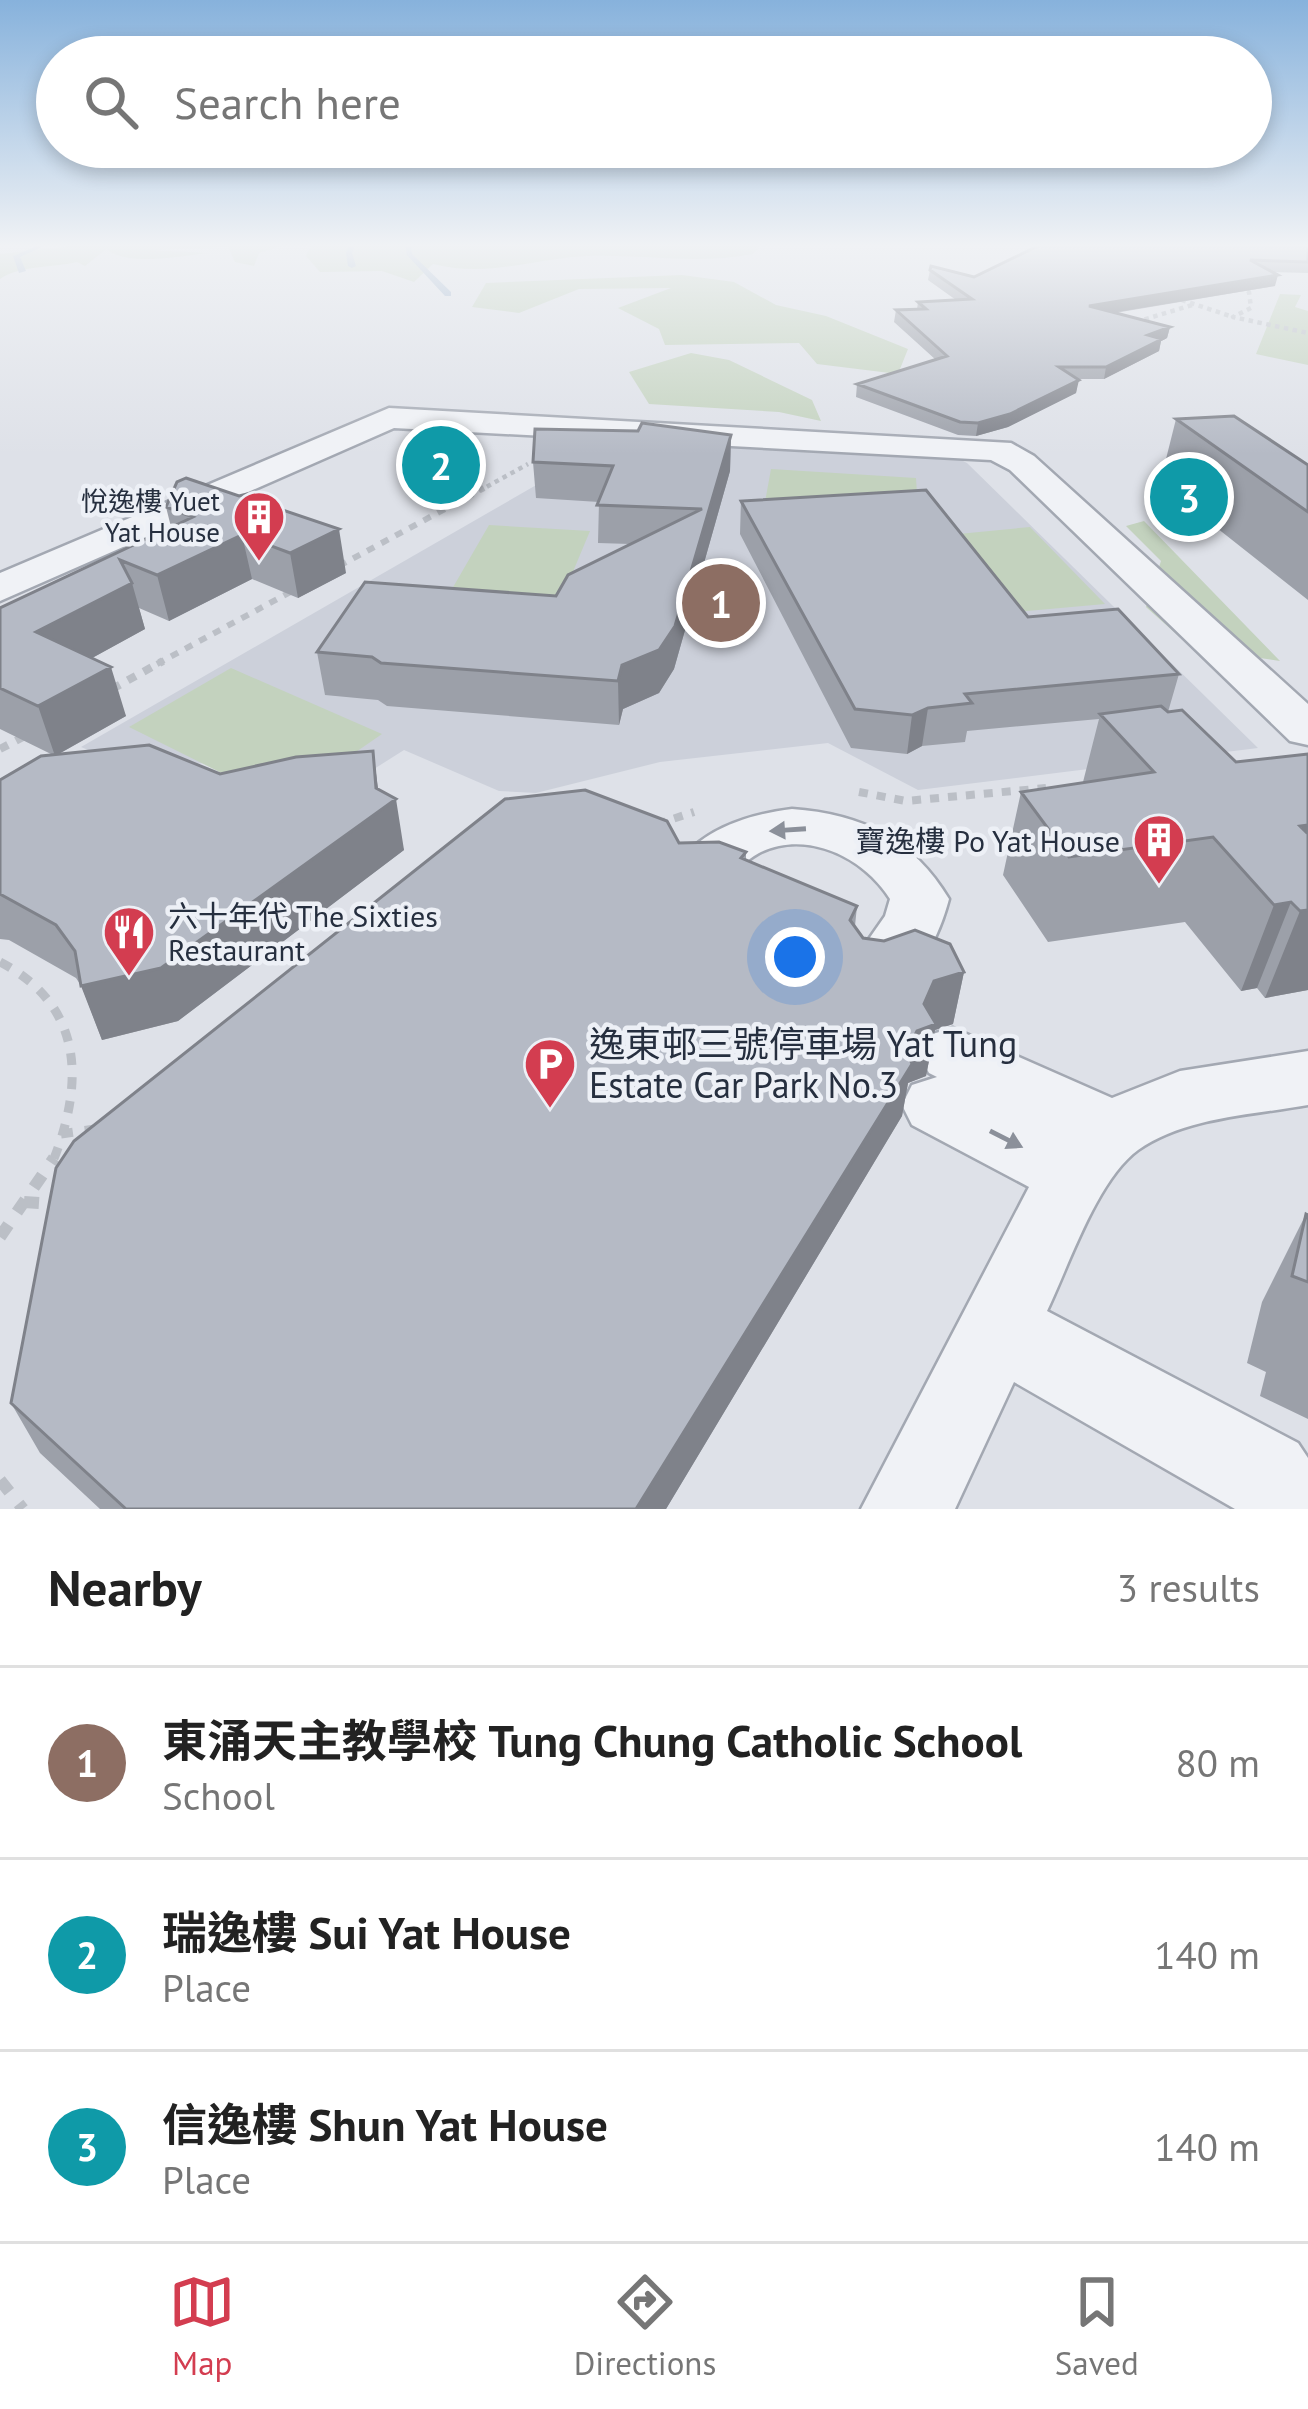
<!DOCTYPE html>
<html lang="en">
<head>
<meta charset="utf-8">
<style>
	:root { --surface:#fff; --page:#f6f6f6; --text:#222; --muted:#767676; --line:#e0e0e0; --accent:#d33d50 }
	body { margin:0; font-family:"PT Sans","Noto Sans TC",sans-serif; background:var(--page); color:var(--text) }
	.you { position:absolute; left:795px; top:957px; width:42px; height:42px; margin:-30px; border:9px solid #fff; border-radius:50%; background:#1a73e8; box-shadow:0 0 0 18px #1a73e833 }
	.badge { display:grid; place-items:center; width:78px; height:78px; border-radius:50%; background:var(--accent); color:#fff; font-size:39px; font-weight:700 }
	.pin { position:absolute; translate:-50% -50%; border:6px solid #fff; box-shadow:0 3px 12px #0006 }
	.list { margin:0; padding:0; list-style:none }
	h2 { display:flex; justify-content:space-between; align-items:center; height:156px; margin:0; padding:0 48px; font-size:51px }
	h2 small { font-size:39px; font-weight:400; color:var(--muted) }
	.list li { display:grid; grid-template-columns:78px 1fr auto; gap:36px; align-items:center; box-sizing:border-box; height:192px; padding:0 48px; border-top:3px solid var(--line) }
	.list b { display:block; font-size:45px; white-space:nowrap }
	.list p { margin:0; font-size:39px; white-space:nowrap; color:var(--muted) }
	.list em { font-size:39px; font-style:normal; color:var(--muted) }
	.icon { flex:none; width:66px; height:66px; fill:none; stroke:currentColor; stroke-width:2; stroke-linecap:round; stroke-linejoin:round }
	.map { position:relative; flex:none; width:1308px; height:1509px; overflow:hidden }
	.search { position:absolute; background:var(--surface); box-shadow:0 6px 18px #0003; left:36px; right:36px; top:36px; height:132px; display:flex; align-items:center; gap:30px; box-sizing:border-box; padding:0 42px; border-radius:66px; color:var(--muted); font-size:45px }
	.sheet { height:732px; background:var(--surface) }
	nav { display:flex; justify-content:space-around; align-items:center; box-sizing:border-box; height:168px; border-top:3px solid var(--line); background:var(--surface); font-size:33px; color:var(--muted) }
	nav a { display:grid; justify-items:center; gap:6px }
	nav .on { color:var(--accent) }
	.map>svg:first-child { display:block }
	.built { fill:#ccd0da }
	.green { fill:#c3d2be }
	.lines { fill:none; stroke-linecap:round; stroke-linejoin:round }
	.stream { fill:#97aeca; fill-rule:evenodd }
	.minor-casing { stroke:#a3a8b2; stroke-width:5 }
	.path-far4 { stroke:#bbbfc6; stroke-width:4.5; stroke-dasharray:4.5 4.5; stroke-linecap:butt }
	.path-far3 { stroke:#bbbfc6; stroke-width:6; stroke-dasharray:8 8; stroke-linecap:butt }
	.path-far2 { stroke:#bbbfc6; stroke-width:8; stroke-dasharray:9 9; stroke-linecap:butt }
	.path-far1 { stroke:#bbbfc6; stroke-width:9; stroke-dasharray:12 12; stroke-linecap:butt }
	.path { stroke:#bbbfc6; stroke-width:12; stroke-dasharray:15 15; stroke-linecap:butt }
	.minor { fill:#f0f2f6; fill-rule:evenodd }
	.wall { fill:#9ca0a9 }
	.shaded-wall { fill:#7f828a }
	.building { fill:#b5bac5; stroke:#7f828a; stroke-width:3 }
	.oneway { fill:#8b909a }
	.labels { text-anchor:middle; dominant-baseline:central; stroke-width:9; stroke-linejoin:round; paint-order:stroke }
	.far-poi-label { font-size:27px; fill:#262f3f; stroke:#edf0f6; text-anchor:end }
	.poi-label { font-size:30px; fill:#262f3f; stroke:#edf0f6; text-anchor:end }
	.near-poi-label { font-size:36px; fill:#262f3f; stroke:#edf0f6; text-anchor:start }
</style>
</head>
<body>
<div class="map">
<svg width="1308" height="1509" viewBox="0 0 1308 1509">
	<rect width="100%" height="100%" fill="#dee1e8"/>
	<path class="built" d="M707,444l250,14 10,5 291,285 -340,42 -90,-47 -168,19 -124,31 -37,-2 -95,-41 -90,57 -99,-45 -79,8 -55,-23 511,-294z"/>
	<path class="green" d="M100,243h190l-31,10 -5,13 -19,-4 -7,-15 -78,3 58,3c-29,3 -79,14 -102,-4l-21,17 -8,-4c-25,6 -57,3 -77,17v-25z
		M312,243h450l-9,11c-56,11 -110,0 -166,2 -57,3 -98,22 -154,8l-19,18 -32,-11 -62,1 -14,-16z
		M682,275l52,7 42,23 50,11 82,33 -10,25 -81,-10 -18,-21 -134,2 -6,-16 -41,-21 53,-20 -92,1 -60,24 -47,-6 14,-24z
		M1280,294l21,1 -6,12 13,4v54l-52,-11z
		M691,353l38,7 83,40 9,21 -42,-9 -130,-8 -20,-32z
		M771,469l145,9 2,33 -153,-9z
		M1144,521l136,140 -88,-13 -46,-41 15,-46 -35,-35z
		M489,525l101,6 -36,86 -113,-9z
		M1030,527l75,77 -90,8 -67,-77z
		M231,668l151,66 -100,69 -153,-76z"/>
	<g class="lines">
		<path class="stream" d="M350,243h6l-4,10 4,13 -4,2 -4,-2 -2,-13z
			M405,243h6l1,11 39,38v4h-6l-38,-41z
			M37,246l5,1 -22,10 6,14 -7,2 -6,-17z"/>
		<g class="minor-casing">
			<path id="minor" d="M389,408l622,35 23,13 274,248v41l-18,-4 -280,-271 -19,-10 -597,-32 -394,173v-28z
				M792,809c70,5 121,30 157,90 -12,45 -40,102 -92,86l-9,-16 37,-53 5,-17c-26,-42 -84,-70 -131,-46 -34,19 -35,47 -80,35l-9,-14c27,-43 74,-59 122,-65z
				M953,1028l159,70 68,-27 128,-20v54c-55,10 -123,12 -170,45 -41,30 -69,115 -91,161l251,132 10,15v51h-73l-221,-127 -59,127h-94l168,-322 -117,-62 -10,-20 10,-20 25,-8 -8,-4 -10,-19 10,-19z"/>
		</g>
		<path class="path-far4" d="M1240,286l9,6 2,16 -18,9 75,16
			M1173,297l60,20
			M1136,322l56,-17
			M479,491l49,-27"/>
		<path class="path-far3" d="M339,566l145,-78
			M157,664l137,-74"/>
		<path class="path-far2" d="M112,689l51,-28
			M0,749l25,-13
			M859,792l47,9 140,-13
			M657,824l37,-12"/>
		<path class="path-far1" d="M0,962c83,43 85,119 53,199
			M61,1134l34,-5"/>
		<path class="path" d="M24,1202l30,2
			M0,1237l54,-79
			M0,1480l23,29"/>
		<use href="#minor" class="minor"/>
	</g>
	<path class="wall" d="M1308,243v30l-37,-1 4,14 -160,27 55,14 -3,11 -6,3 -2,10 -55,28h-26l-2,14 -68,34 -32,9 -18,-1 -102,-38 1,-13 79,-24 -42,-38 2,-12 21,-1 1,-7 38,-2 -28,-20 2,-10 44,7z
		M1176,419l132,46v135l-148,-117z
		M731,435l-1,36 -56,198 -15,24 -36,16 -4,16 -232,-19 -9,-6 -53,-5 -8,-43 239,-56 74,-52 -32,-1 1,-41 -63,-4 -3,-36z
		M250,499l96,74 -48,25 -46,-19 -83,42 -30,-13 6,21 -53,29 34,58 -69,39 163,19 159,16 25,60 -226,171 -76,19 -20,-53 -6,-9 -67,-38 -9,-1v-159l53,-25 -53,-26v-121l171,-81 -5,-20z
		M741,501l287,116 151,57 -11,38 68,50 72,-8v236l-43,8 -8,-10 -16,3 -56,-69 -137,20 -45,-67 18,-83 62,-10 16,-63 -132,12 -2,11 -43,4 -15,8 -56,-6 -111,-214z
		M679,843l67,9v8l111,46 -2,20 8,12 101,34 -11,52 -18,6 -9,46 -18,7 -6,33 -236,393h-566l-60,-56 -29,-50z
		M1306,1214l2,1v204l-48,-23 6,-24 -19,-9 15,-61z"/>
	<path class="shaded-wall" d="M1278,275l-3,11 -188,31 2,-11z
		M1170,327l-3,11 -6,3 -2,10 -55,28 2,-12 42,-32z
		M1079,380l-3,13 -68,34 -32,9 2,-13z
		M731,435l-1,36 -56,198 -15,24 -36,16 -4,16 -1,-44 4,-16 37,-15z
		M339,529l7,44 -48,25 -8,-45z
		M242,535l10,44 -83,42 -12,-46z
		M132,583l13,46 -93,51 -16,-48z
		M111,667l15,49 -71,40 -17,-50z
		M928,708l-6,38 -15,8 5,-39z
		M373,751l8,59 15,-11 8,51 -226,171 -76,19 -21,-54 295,-198z
		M1308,825v79l-17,-2 -34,86 -16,3 33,-86 26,-79z
		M1308,910v80l-43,8 35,-87z
		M964,972l-11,52 -18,6 -9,46 -18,7 -6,33 -236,393h-30l271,-458 27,-70z"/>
	<path class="building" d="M1044,243h264v19l-58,-2 28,15 -189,31 81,21 -22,8 14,4 -56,28h-47l20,13 -69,34 -32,9 -18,-1 -103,-38 90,-28 -51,-46 30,-1 -8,-7 54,-3 -42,-29 1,-4 43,11z
		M1234,416l74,49v47l-132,-93z
		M642,423l89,12 -56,191 -16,24 -37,15 -4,16 -237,-18 -9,-6 -55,-5 48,-70 191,14 12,-21 134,-66 -105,-4 16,-39 -80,-4 2,-33 103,2z
		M186,478l53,18 8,-2 3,5 89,30 -49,24 -48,-18 -85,40 -37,-15 12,23 -96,49 75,35 -73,39 -38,-18v-80l193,-91 -27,-10 11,-25z
		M926,490l102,127 90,-8 61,65 -214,20 7,9 -44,5 -16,7 -57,-6 -114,-208z
		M1161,706l7,6 14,-2 54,52 72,-8v71l-8,1 8,8v76l-8,1 -9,-9 -17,3 -61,-68 -144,20 -48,-65 133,-20 -54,-58z
		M149,745l71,29 76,-17 77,-6 3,37 20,11 -235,169 -80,18 -6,-35 -19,-26 -56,-31v-114l41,-24z
		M585,790l82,31 12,22 40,-1 27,10 -5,6 116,48 -7,14 13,18 21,3 31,-11 35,14 14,28 -30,9 -10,23 12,20 -19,7 -10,20 5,13 -276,445h-510l-115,-106 45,-235 18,-27 431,-342z
		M1306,1214l2,1v67l-16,-6z"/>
	<defs><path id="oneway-solid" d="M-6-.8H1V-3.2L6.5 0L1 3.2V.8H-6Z" transform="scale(3)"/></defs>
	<g class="oneway">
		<use href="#oneway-solid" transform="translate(788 830) rotate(176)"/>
		<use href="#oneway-solid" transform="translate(1006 1139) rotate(27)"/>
	</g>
	<linearGradient id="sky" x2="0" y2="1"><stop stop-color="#87b2dc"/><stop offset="0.54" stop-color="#f0f2f5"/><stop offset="1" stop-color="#f0f2f5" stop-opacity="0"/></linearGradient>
	<rect width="1308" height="454" fill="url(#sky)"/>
	<defs>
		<g id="building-pin" transform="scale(2.7)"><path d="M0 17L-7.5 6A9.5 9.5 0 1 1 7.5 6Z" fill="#d33d50" stroke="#edf0f6"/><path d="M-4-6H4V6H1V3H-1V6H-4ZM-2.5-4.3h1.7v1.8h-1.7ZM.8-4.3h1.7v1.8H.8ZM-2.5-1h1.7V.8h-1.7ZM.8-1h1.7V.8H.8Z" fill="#fff"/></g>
		<g id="restaurant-pin" transform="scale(2.7)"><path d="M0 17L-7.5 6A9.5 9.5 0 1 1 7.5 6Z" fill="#d33d50" stroke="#edf0f6"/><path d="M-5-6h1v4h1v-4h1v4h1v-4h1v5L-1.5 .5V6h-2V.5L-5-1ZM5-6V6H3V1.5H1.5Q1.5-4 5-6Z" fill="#fff"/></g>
		<g id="parking-pin" transform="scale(2.7)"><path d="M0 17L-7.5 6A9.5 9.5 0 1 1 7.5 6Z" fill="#d33d50" stroke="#edf0f6"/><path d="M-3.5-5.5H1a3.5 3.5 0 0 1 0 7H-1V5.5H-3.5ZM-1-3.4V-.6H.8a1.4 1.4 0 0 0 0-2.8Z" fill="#fff"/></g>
	</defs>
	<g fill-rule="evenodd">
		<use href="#building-pin" x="259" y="517"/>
		<use href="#building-pin" x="1159" y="840"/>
		<use href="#restaurant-pin" x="129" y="932"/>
		<use href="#parking-pin" x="550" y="1064"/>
	</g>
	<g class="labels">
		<g class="far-poi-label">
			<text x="220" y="501">悅逸樓 Yuet<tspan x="220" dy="31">Yat House</tspan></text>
		</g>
		<g class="poi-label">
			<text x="1120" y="840">寶逸樓 Po Yat House</text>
			<text x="168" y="915" text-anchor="start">六十年代 The Sixties<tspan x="168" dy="34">Restaurant</tspan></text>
		</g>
		<g class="near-poi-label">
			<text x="589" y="1043">逸東邨三號停車場 Yat Tung<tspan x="589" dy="41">Estate Car Park No.3</tspan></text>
		</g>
	</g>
</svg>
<div class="you"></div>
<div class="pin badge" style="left:721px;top:603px;background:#8d6e63">1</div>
<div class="pin badge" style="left:441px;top:465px;background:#0f9aa8">2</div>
<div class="pin badge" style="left:1189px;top:497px;background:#0f9aa8">3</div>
<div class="search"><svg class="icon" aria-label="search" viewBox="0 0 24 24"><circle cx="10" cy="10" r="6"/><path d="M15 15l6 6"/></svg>Search here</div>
</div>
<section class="sheet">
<h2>Nearby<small>3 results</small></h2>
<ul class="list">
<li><span class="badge" style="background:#8d6e63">1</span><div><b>東涌天主教學校 Tung Chung Catholic School</b><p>School</p></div><em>80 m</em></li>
<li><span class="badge" style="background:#0f9aa8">2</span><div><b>瑞逸樓 Sui Yat House</b><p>Place</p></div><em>140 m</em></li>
<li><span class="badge" style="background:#0f9aa8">3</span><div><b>信逸樓 Shun Yat House</b><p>Place</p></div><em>140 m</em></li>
</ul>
</section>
<nav>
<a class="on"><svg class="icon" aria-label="map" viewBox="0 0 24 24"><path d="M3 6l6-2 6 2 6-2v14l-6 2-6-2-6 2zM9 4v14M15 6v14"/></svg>Map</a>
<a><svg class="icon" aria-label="directions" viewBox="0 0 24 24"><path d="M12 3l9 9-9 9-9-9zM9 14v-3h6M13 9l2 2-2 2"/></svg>Directions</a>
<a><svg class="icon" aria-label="saved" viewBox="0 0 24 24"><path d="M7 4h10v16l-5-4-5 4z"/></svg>Saved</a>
</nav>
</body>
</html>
